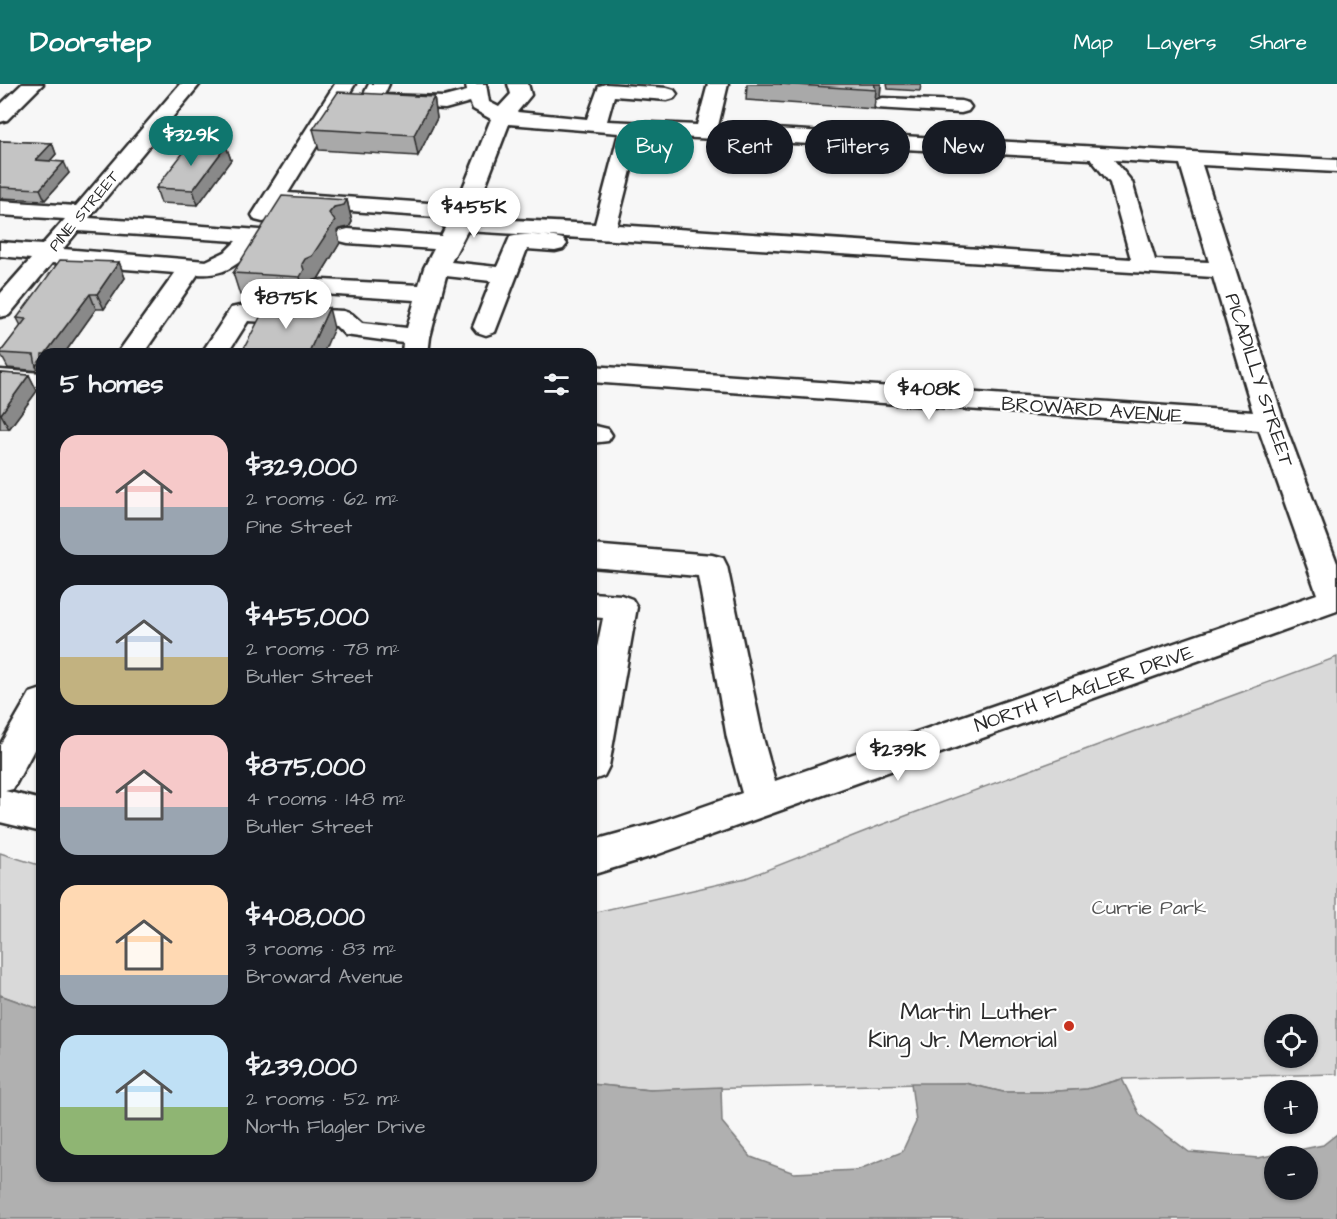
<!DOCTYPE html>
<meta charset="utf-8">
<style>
body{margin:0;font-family:"Architects Daughter",sans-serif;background:#242831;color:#f1f3f6;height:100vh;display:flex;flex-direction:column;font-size:22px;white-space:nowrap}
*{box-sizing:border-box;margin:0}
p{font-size:20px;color:#9ea1a6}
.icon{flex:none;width:33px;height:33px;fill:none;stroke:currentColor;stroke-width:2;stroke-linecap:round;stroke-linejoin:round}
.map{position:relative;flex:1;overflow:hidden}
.panel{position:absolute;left:36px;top:264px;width:561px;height:834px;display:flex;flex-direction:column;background:#171b24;border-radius:18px;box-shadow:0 2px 4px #0004}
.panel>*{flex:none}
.hud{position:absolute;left:615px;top:36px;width:570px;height:54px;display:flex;gap:12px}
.fabs{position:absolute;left:1264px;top:930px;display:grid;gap:12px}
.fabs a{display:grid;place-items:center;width:54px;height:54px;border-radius:50%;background:#171b24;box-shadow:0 2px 4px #0004;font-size:30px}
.price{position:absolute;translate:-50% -51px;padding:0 14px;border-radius:21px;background:#fff;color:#222;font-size:20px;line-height:39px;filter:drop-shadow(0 2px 3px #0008)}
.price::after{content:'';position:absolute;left:50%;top:36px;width:18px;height:14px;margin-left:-9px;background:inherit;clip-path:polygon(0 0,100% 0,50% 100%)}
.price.on{background:#0f766e;color:#fff}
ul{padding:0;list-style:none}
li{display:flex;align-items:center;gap:18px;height:150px;padding:0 24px}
li span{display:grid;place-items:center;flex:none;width:168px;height:120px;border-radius:18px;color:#555}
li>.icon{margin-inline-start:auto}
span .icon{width:72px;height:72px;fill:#fffc;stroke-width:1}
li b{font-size:26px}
h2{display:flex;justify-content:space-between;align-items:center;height:72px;padding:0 24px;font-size:26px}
.pill{padding:0 21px;border-radius:27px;background:#171b24;box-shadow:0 2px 4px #0004;font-size:21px;line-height:54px}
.pill.on{background:#0f766e;color:#fff}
header{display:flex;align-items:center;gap:36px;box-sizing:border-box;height:84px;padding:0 30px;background:#0f766e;color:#fff}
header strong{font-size:28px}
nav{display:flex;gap:33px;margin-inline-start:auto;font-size:21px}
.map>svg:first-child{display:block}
.green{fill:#d9d9d9;stroke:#828282;stroke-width:1.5;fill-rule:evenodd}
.water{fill:#b0b0b0;stroke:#7b7b7b;stroke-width:1.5;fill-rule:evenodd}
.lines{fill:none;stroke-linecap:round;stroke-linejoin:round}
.minor-casing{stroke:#2b2b2b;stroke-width:5}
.minor{fill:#fff;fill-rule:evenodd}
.wall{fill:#a9a9a9;stroke:#2b2b2b;stroke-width:1.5}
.shaded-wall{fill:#898989;stroke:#2b2b2b;stroke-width:1.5}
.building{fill:#c4c4c4;stroke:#2b2b2b;stroke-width:1.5}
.poi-dot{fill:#c8321e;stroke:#fff;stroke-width:2}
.labels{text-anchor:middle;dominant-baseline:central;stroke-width:4.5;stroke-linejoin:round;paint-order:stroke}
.far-street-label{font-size:16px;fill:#2b2b2b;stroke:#fff}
.street-label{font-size:20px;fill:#2b2b2b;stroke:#fff}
.park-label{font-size:20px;fill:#565656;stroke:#fff}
.near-poi-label{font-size:24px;fill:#2b2b2b;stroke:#fff;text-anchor:end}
</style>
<header>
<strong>Doorstep</strong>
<nav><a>Map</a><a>Layers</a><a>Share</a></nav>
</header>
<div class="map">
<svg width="1337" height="1135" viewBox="0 0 1337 1135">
<rect width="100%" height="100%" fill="#f7f7f7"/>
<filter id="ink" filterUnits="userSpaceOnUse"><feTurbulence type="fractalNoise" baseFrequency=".0167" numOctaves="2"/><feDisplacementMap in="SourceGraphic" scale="12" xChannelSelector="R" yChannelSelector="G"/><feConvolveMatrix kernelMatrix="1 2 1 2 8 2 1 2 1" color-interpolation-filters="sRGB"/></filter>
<g filter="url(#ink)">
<g class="green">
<path d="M1337,573v417l-215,5 -35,10 -43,3h-41l-38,-9 -315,7 -59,-6v-171l155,-35 135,-53zM1275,940h33v34h-33z"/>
<path d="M0,769l42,13v144l-42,-15z"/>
</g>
<path class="water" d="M0,911l42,15v166h549v-92l59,6 71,-3 1,35 29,35 43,16 63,-3 45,-18 14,-30 -5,-39h54l38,9h41l43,-3 35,-10 18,36 49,37 69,6 65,-13 14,-11v85h-1337zM1275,1072h33v34h-33z"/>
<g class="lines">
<defs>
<g id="minor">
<path d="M22,0h21l-36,36 -7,2v-17z"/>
<path d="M180,0h20l-111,134 171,12 4,5c-16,23 -36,42 -66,39l-55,80h-26l58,-81 -123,-10 -43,52 -9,2v-23l31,-35 -31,-3v-14l42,3 23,-26 -65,-4v-14l76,5zM78,147l158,10 -11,11 -19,9 -143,-12z"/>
<path d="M335,0h20l-67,109 168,12 35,-86 -18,-10 -3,-7 -25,7 -81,-5 -3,-4 8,-16h20l-5,11 60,2 23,-6 -1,-7h20l3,18 10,5 12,-13 -3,-10h20l3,11 -14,17 70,7 12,-33 7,-2 61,4 7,2 3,4 -3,4 -7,2 -53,-4 -7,25 90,4 11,-41h20l-10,42 619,34v12l-135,-7 82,257 53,141v48l-681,244 -65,20v-34l65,-18 86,-30 -15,-55 -29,-162 -107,-9v-22l121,10 11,3 4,8 36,172 12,43 542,-187 -58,-164 -668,-48v-16l662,46 -40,-135 -746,-46 -16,31 46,5 13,-30c16,-4 37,-2 53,2l4,5 -4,5 -8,2 -28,-2 -32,83 -9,3 -9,-3 -4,-5 18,-46 -45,-5 -16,61 -2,17h-26l1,-11 -58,-8 -9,-9 -88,-5 -21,33h-26l30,-46 9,-2 103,5 9,3 10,9 45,5 8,-28 -93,-6 -9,-2 -3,-5 3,-5 9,-2 97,5 5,-17 10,-19 -86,-6 -8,-2 -4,-5 4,-5 8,-2 93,7 9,-18 -170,-12 -9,14 -8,2 -8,-2 -3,-5zM509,40l110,9 -24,91 -122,-6zM640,51l451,24 19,24 21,76 -514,-34zM1114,76l66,4 29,98 -54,-2 -23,-78z"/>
<path d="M883,14l78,3 7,2 3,4 -3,4 -7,2 -85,-5 -3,-4 3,-4z"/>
<path d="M0,286l42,3v16l-42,-3z"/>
<path d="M591,341l17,4 4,6 -4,6 -17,2z"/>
<path d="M591,509l30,2 11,4 5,8 -28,159 -5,10 -13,5v-104l12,-59 -12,-1z"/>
<path d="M42,605v46l-29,54 -8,2 37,9v32l-42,-10v-77l30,-52z"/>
</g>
</defs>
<use href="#minor" class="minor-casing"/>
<use href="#minor" class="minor"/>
</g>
<g class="wall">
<path d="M747,0h134l-1,13 -5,3 -1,9 -128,-9z"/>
<path d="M887,0h34l-1,7 -32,-2z"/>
<path d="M434,13l3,21 -19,38 -99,-6 -6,-21z"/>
<path d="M0,57l52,2 4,11 -6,7 19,12 -24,27 -45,-2z"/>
<path d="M226,62l5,14 -33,45 -37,-2 -5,-15z"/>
<path d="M347,116l5,22 -3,5 -10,2 -2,2 3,12 -22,36 -7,2 -2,4 1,7 -4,8 -66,-5 -7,-22z"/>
<path d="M119,178l6,16 -21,31h-8l-32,45h-22l-3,17 -31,-3 -8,-15 21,-27 -4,-8z"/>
<path d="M0,289l29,2 8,16 -28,38h-9z"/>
</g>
<g class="shaded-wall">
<path d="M874,0h7l-1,13 -5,3 1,-10z"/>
<path d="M434,13l3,21 -19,38 -4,-21z"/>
<path d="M52,59l4,11 -15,17 -5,-11z"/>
<path d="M226,62l5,14 -33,45 -5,-15z"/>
<path d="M64,78l5,11 -24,27 -5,-11z"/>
<path d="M347,116l5,22 -3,5 -10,2 -2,2 3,12 -22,36 -7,2 -2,4 1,7 -4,8 -6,-23 2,-13 27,-51 5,-6z"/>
<path d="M119,178l6,16 -21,31 -7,-15z"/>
<path d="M90,210l6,15 -32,45h-19z"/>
<path d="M329,224l5,20 -11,26h-15z"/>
<path d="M42,274v19l-6,-11z"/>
<path d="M29,291l8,16 -28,38 -8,-15z"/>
</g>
<g class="building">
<path d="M780,0h94l2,6z"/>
<path d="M338,8l96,5 -20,38 -101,-6z"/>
<path d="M0,57l52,2 -16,17 28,2 -24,27 -40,-2z"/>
<path d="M190,60l36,2 -33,44 -37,-2z"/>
<path d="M282,112l65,4 -3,5 -10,2 -5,6 6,8 -23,35 -7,3 -3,5 2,6 -4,7 -67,-4z"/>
<path d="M60,176l59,2 -22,32h-7l-45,60h-3v4l-6,8 -2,-11 -34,-2 26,-34 -9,-1z"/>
<path d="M267,220l62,4 -21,46h-67z"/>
<path d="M0,289l29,2 -28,39h-1z"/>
</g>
</g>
<circle class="poi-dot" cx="1069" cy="942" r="6"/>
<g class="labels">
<g class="far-street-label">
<text transform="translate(84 127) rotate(-50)">PINE STREET</text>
</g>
<g class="street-label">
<text transform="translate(1259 296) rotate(72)">PICADILLY STREET</text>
<text transform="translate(1092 326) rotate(4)">BROWARD AVENUE</text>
<text transform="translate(1084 605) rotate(-19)">NORTH FLAGLER DRIVE</text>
</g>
<g class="park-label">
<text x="1149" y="824">Currie Park</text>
</g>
<g class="near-poi-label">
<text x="1057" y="928">Martin Luther<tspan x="1057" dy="28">King Jr. Memorial</tspan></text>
</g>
</g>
</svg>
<div class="fabs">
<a><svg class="icon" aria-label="locate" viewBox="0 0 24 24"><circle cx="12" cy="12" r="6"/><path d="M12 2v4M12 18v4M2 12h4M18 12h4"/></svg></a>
<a>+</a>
<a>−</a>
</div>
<b class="price on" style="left:191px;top:83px">$329K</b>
<b class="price" style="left:474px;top:155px">$455K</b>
<b class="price" style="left:286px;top:246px">$875K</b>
<b class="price" style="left:929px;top:337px">$408K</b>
<b class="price" style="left:898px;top:698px">$239K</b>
<div class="hud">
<a class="pill on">Buy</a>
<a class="pill">Rent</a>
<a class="pill">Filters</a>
<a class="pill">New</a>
</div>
<section class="panel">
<h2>5 homes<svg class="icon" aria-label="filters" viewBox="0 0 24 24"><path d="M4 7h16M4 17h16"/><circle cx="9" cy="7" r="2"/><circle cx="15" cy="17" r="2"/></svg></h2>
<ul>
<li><span style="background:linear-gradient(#f6c9c9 60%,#9aa5b1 0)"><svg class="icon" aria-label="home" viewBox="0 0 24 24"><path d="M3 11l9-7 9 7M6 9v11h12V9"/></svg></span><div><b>$329,000</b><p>2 rooms · 62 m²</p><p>Pine Street</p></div></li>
<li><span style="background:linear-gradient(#c9d6e8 60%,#c2b280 0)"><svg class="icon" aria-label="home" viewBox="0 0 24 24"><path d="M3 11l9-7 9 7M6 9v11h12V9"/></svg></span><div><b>$455,000</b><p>2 rooms · 78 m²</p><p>Butler Street</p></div></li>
<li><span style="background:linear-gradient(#f6c9c9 60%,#9aa5b1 0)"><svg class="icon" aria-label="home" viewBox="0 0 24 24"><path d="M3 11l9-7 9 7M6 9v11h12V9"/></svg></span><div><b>$875,000</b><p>4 rooms · 148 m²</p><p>Butler Street</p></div></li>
<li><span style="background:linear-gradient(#ffd9b3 75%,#9aa5b1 0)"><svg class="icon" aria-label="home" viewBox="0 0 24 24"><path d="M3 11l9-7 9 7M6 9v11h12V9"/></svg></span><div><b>$408,000</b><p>3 rooms · 83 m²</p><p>Broward Avenue</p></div></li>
<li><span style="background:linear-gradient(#bfe0f5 60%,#8fb573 0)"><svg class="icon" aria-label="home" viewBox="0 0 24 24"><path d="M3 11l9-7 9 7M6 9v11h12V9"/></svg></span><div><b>$239,000</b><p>2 rooms · 52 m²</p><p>North Flagler Drive</p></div></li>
</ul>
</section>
</div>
